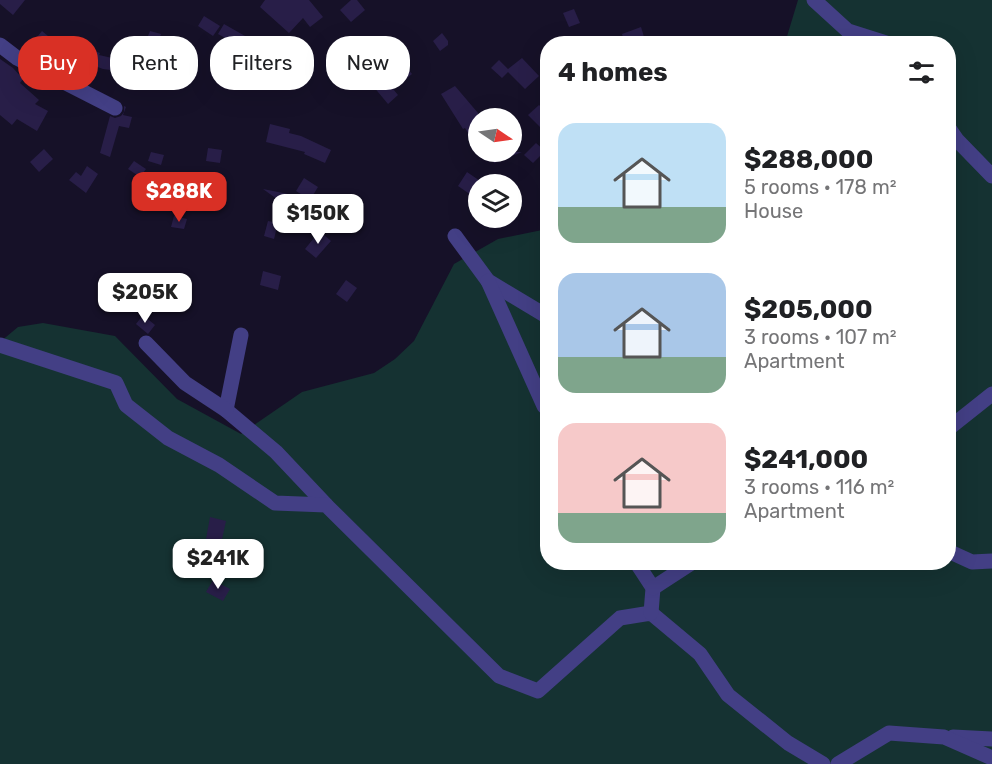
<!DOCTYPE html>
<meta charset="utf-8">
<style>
body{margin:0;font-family:Rubik,sans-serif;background:#f2f2f2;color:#202124;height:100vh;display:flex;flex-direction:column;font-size:22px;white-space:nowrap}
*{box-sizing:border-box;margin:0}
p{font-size:20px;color:#757577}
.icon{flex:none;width:33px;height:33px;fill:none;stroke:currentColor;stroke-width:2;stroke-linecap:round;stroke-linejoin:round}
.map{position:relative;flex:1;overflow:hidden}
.sheet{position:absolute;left:540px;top:36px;width:416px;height:534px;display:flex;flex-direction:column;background:#fff;border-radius:24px;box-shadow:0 6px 24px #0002}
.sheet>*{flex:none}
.hud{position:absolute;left:18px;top:36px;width:432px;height:54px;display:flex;gap:12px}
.needle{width:39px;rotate:103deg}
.fabs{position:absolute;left:468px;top:108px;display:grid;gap:12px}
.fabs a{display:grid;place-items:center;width:54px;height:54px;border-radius:50%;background:#fff;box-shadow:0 6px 24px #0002;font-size:30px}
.price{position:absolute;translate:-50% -51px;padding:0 14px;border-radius:12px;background:#fff;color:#222;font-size:20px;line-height:39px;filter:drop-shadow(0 2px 3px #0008)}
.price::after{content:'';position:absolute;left:50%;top:36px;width:18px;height:14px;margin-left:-9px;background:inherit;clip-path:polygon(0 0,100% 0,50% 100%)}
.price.selected{background:#d93025;color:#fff}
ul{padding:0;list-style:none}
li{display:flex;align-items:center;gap:18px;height:150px;padding:0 18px}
li span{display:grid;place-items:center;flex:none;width:168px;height:120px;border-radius:18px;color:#555}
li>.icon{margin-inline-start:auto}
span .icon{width:72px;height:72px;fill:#fffc;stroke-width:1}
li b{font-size:26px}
h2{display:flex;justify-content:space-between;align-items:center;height:72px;padding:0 18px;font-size:26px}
.pill{padding:0 21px;border-radius:24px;background:#fff;box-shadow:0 6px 24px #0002;font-size:21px;line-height:54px}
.pill.selected{background:#d93025;color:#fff}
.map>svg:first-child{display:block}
.green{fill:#153232}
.building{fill:#281e48}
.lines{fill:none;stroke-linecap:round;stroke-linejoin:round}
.street{stroke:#433f85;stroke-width:15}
</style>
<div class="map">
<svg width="992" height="764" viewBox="0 0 992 764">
<rect width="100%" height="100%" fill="#161128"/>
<path class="green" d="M798,0h194v764h-992v-422l18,-15 25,-4 72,13 62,63 64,35 61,-42 72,-19 21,-14 19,-18 40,-77 44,-25 49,-10 1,333h400v-518l-163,-1z"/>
<g class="building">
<path d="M0,0h25l-12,15 -13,-11z"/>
<path d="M265,0h44l14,17 -13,10 -7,-9 -14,15 -29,-26z"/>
<path d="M351,0h6l8,10 -14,12 -11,-12z"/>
<path d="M574,9l6,14 -11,4 -6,-14z"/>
<path d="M204,16l16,10 -7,10 -15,-10z"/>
<path d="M224,24l35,20 -9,16 -14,-9 2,-6 -20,-11z"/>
<path d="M641,27l4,13 -11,4h-9l-3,-10z"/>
<path d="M42,31l13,11 -9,11 -13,-11z"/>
<path d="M150,31l11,3 -6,16 -11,-4z"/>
<path d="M442,33l6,8v4l-8,6 -7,-10z"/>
<path d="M86,48l14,5 -1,2 22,5 -3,11 -15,-2 -22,-8z"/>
<path d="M153,53l34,8 -2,10 -35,-8z"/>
<path d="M234,58l53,12 -5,19 -53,-17z"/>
<path d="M522,58l17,18 -14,13 -17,-17 -6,6 -11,-10 8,-8 9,9z"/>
<path d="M0,59l13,9 10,11 -3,4 19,17 -4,4 13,7 -11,20 -20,-12 -5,6 -12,-10z"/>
<path d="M402,62l10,12 -19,15 5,6 -10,9 -15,-18z"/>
<path d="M455,86l23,27v35l-13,-20 -2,1 -22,-35z"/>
<path d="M539,105l9,9v6l-8,7 -12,-12z"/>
<path d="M124,106l2,1 -3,8 9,2 -3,11 -10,-2 -9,31 -10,-4 10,-37 5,2 6,-2 3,-4z"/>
<path d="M270,124l20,5 -1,4 12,3 30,14 -6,13 -21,-9 1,-2 -39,-10z"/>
<path d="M536,143l9,8 -12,12 -9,-8z"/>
<path d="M208,148l14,2 -2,13 -14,-2z"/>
<path d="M44,149l9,10 -14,13 -9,-10z"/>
<path d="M151,152l13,3 -3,10 -13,-4z"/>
<path d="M490,152h32l-28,11z"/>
<path d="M134,161l12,8 -6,8 -12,-8z"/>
<path d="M87,166l11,8 -12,19 -17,-13 7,-8 5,4z"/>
<path d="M467,172l16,11 -5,1v6l-4,7 -16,-11z"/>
<path d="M304,178l14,9 -8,13 -14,-9z"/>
<path d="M181,179l14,3 -3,14 -14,-3z"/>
<path d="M263,189l25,5 8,2 -8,11z"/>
<path d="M211,191l11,2 -3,13 -11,-3z"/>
<path d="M174,216l13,3 -3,10 -13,-2z"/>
<path d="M268,221l10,2 -4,16 -10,-3z"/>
<path d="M318,233l5,1 8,7 -15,17 -11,-9z"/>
<path d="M263,271l18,5 -3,14 -18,-5z"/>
<path d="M346,280l11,8 -10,14 -11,-8z"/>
<path d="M143,315l12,10 -7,9 -12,-10z"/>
<path d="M210,517l16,4 -7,32 -15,-3z"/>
<path d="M213,580l17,9 -7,12 -17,-9z"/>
</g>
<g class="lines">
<g class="street">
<path d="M814,0l34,31 41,13"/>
<path d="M0,45l17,13 98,50"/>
<path d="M948,127l9,13 35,36"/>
<path d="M455,236l33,45 60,36"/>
<path d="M488,281l56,125 4,4"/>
<path d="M241,335l-15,75 50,42 50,53"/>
<path d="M146,343l39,40 41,27"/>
<path d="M0,345l116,38 10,22 42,33 51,27 56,38 51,2 173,171 39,15 82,-73 31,-5 49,41 28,41 60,48 35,21"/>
<path d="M948,429l44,-35"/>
<path d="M948,551l24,11 20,-1"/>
<path d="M636,562l17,26 -2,25"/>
<path d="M653,588l40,-26"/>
<path d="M953,737l39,2"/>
<path d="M838,764l51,-31 55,4 48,21"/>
</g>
</g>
</svg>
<div class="fabs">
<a><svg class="needle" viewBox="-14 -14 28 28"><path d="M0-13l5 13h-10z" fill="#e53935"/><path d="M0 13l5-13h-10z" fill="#757577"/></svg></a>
<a><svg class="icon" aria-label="layers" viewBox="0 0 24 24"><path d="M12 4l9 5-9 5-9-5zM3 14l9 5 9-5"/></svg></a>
</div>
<b class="price selected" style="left:179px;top:223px">$288K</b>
<b class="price" style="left:318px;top:245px">$150K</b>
<b class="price" style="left:145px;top:324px">$205K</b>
<b class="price" style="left:218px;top:590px">$241K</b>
<div class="hud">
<a class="pill selected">Buy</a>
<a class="pill">Rent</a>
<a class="pill">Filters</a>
<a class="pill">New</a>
</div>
<section class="sheet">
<h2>4 homes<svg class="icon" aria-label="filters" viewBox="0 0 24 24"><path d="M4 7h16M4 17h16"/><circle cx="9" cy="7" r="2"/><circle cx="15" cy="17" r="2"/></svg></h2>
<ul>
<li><span style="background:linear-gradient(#bfe0f5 70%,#7fa58c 0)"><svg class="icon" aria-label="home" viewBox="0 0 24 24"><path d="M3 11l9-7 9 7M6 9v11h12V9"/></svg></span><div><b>$288,000</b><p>5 rooms · 178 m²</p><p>House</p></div></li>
<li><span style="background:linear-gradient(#a9c7e8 70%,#7fa58c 0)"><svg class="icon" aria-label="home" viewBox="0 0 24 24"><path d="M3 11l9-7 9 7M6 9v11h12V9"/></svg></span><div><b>$205,000</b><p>3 rooms · 107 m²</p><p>Apartment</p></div></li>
<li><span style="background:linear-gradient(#f6c9c9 75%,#7fa58c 0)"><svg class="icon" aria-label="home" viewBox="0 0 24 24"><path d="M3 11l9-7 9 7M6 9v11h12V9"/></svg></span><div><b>$241,000</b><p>3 rooms · 116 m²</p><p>Apartment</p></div></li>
</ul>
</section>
</div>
